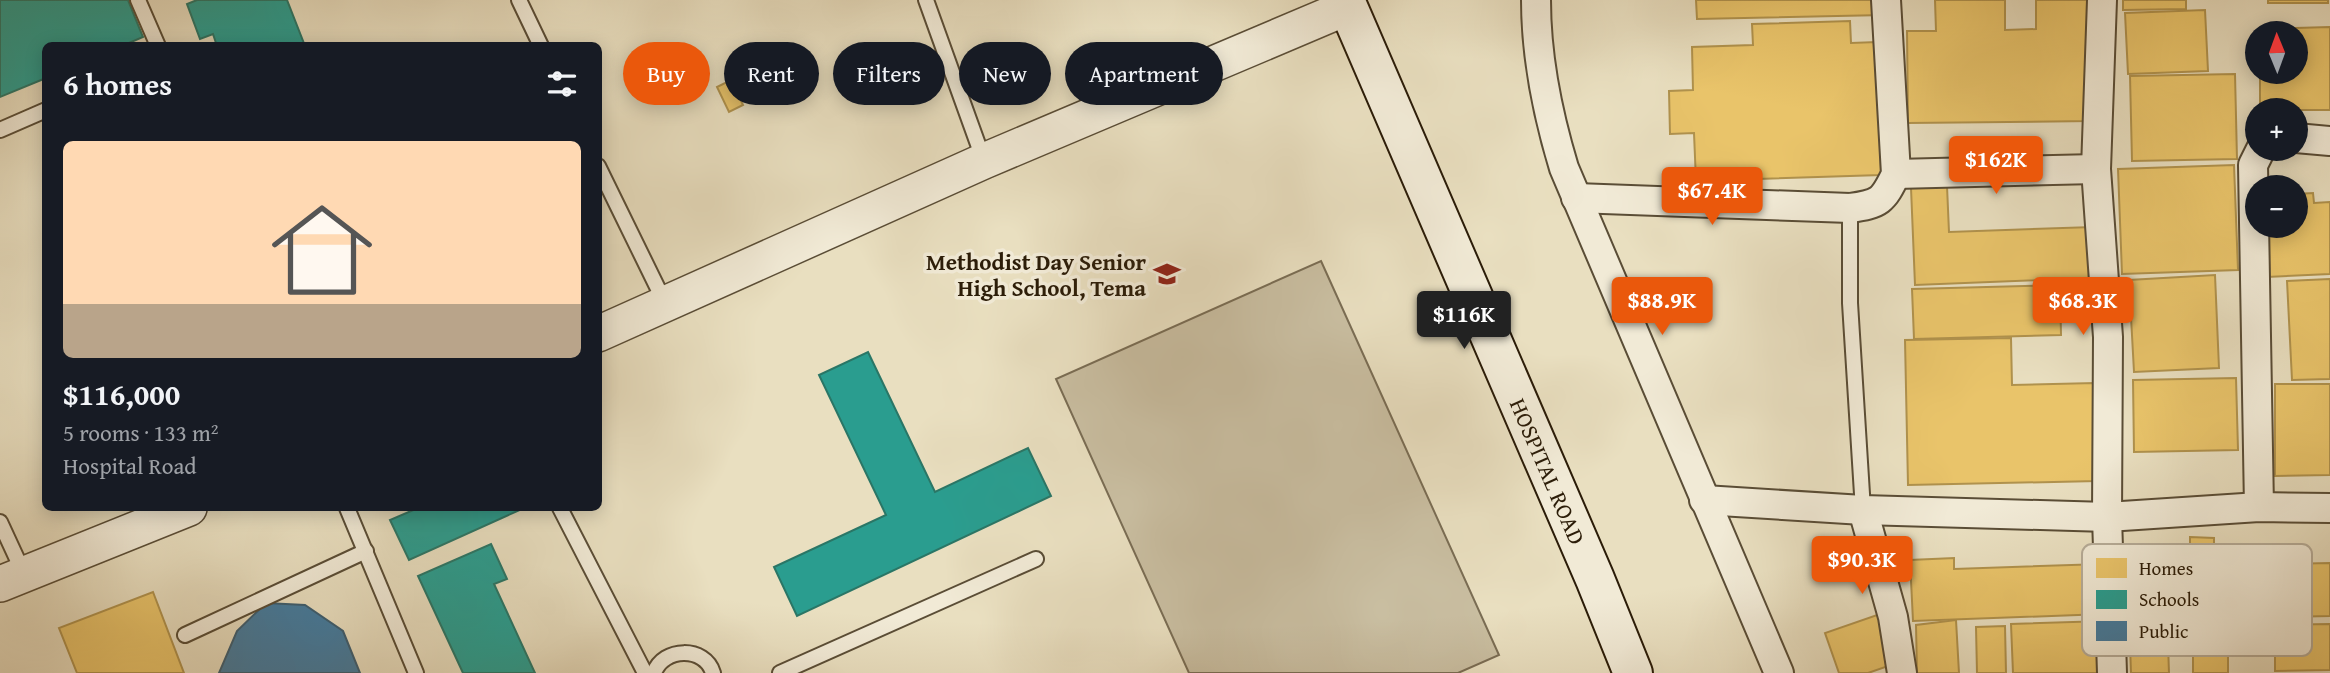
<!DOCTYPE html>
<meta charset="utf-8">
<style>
body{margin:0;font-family:"Gentium Book Plus",serif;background:#242831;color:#f1f3f6;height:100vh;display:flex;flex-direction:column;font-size:26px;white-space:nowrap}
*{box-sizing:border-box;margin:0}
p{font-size:23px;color:#9ea1a6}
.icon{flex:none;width:38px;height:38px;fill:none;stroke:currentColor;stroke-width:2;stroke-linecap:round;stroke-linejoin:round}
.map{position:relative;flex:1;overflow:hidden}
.panel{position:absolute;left:42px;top:42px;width:560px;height:469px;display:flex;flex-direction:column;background:#171b24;border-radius:10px;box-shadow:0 4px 18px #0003}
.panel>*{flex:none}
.banner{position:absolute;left:623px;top:42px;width:665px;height:63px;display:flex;gap:14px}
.needle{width:46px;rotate:359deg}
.fabs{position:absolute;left:2245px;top:21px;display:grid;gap:14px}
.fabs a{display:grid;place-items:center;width:63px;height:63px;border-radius:50%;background:#171b24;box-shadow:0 4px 18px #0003;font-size:35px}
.price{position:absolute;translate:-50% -60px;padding:0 16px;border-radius:7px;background:#ea580c;color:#fff;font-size:23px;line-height:46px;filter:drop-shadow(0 2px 4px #0008)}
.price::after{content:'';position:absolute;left:50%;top:42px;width:21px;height:16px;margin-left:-10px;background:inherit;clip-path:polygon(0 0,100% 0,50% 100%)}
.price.current{background:#222;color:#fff}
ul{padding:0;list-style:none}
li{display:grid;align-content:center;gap:14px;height:371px;padding:0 21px}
li span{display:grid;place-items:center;height:217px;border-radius:10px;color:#555}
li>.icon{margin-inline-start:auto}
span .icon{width:126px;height:126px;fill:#fffc;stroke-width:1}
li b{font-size:30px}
h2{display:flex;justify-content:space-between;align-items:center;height:84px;padding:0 21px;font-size:30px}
.pill{padding:0 24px;border-radius:32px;background:#171b24;box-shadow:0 4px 18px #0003;font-size:24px;line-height:63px}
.pill.current{background:#ea580c;color:#fff}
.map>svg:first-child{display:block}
.green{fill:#c9bea1;stroke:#7a6d54;stroke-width:2}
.homes{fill:#e9c46a;stroke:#b0924d;stroke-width:2}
.schools{fill:#2a9d8f;stroke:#2a7666;stroke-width:2}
.public{fill:#457b9d;stroke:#3d5e70;stroke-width:2}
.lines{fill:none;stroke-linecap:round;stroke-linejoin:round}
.service-casing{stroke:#5a4d36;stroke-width:18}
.minor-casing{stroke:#5a4d36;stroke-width:32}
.tertiary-casing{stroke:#5a4d36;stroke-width:38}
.secondary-casing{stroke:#2b1c08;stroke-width:42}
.service{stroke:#f1ead6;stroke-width:14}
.minor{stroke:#f1ead6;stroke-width:28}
.tertiary{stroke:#f1ead6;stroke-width:35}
.secondary{stroke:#f1ead6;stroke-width:38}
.labels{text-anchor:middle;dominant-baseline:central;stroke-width:7;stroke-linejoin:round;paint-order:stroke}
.poi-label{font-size:23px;font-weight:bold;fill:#2b1c08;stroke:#f1ead6;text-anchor:end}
.street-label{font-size:23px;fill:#2b1c08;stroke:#f1ead6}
.key{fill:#f1ead6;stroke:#b6ac98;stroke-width:2}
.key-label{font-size:19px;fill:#2b1c08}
</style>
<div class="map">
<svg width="2330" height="673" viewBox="0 0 2330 673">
<rect width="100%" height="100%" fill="#e9dfc0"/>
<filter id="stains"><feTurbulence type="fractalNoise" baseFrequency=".00286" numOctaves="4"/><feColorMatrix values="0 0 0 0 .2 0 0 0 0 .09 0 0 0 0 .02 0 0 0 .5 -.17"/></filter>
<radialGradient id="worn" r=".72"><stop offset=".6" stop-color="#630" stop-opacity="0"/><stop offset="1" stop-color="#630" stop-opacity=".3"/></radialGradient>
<path class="green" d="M1321,261l178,394 -41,18h-269l-133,-294z"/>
<g class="homes">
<path d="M1696,0h187l1,15 -187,4z"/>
<path d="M1935,0h70v30l31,-1v-29h55l1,121 -184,2 -1,-92h29z"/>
<path d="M2123,0h63v9l-63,1z"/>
<rect x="2268" y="0" width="60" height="3"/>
<path d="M2205,10l3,61 -80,3 -3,-61z"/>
<path d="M1850,21l1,22 26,-1 4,133 -185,6 -2,-48 -24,1 -1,-43 24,-1 -1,-43 61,-2 -1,-21z"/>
<path d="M2330,27v83h-70v-38h36v-39h-37v-4z"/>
<path d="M764,71l7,13 -28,14 -6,-14z"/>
<path d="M2235,74l2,85 -105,2 -2,-85z"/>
<path d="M731,80l12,25 -14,7 -12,-25z"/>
<path d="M2234,165l4,105 -116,4 -4,-105z"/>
<path d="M1947,186l2,46 144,-5 1,51 -179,7 -4,-97z"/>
<path d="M2313,193l1,10 16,-1v72l-63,3 -2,-51h31v-32z"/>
<path d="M2215,275l4,93 -85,4 -5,-92z"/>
<path d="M2330,279v100l-38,1 -5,-99z"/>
<path d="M2060,285l1,50 -147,4 -2,-50z"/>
<path d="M2011,338l1,47 83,-2 2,98 -189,4 -3,-145z"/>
<path d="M2236,378l2,72 -104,2 -1,-72z"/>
<path d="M2275,384h55v91l-55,1z"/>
<path d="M2190,537l24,1v43h35v57h-116v-58l57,1z"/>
<path d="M1954,558v11l148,-5 2,50 -191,7 -3,-61z"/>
<path d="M2330,563v53l-49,1 -1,-53z"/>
<path d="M153,592l31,81h-107l-18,-45z"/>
<path d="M1880,614l17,49 -29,10h-29l-14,-40z"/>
<path d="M1956,620l3,53h-42l-1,-48z"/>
<path d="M2105,621l2,52h-94l-2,-49z"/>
<path d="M2330,624v46l-55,1v-46z"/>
<path d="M2005,626l1,47h-29l-1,-46z"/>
<rect x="2193" y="642" width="35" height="31"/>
<path d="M2168,643l1,30h-38l-1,-28z"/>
</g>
<g class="schools">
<path d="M0,0h128l15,37 -21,9h-76v32l-46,19z"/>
<path d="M197,0h90l18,46h-88l-4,-12 -13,5 -13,-35z"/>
<path d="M868,352l67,140 93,-44 23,48 -254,120 -23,-49 112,-52 -67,-140z"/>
<path d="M418,508h106l-115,52 -19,-40z"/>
<path d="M491,544l16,35 -13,5 41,89h-72l-45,-97z"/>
</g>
<path class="public" d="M266,603l39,2 38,26 17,42h-141l18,-42z"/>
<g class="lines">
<defs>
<g id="service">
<path d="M138,0l20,46"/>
<path d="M519,0l22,46"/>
<path d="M926,0l58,161"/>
<path d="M0,130l46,-20"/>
<path d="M598,166l67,137"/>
<path d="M1850,208v95l13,207"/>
<path d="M347,508l69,165"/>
<path d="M560,508l85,165"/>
<path d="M0,522l24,52"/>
<path d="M185,635l181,-84"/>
<path d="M654,673c9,-26 51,-27 59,0"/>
<path d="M780,673l256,-114"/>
</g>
<g id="minor">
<path d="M1536,0c0,58 11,112 28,168l215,505"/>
<path d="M2102,0l-6,169 12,168 -1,180 5,156"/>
<path d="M2296,138l34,3"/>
<path d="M1896,174l200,-5"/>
<path d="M1576,198l274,10c30,-4 33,-7 46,-34l-10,-174"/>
<path d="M1704,500l159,10 244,7 152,-10 71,1"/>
<path d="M2259,507l-6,-342 8,-16"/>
<path d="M1863,510l30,107 9,56"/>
</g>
<g id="tertiary">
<path d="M598,334l386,-173 364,-154"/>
<path d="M0,584l189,-76"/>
</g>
<g id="secondary">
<path id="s1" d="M1345,0l250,579 38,94"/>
</g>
</defs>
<use href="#service" class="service-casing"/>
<use href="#minor" class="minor-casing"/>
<use href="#tertiary" class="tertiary-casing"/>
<use href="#secondary" class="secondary-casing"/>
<use href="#service" class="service"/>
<use href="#minor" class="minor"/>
<use href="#tertiary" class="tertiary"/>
<use href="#secondary" class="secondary"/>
</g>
<defs>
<symbol id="school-bare" viewBox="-9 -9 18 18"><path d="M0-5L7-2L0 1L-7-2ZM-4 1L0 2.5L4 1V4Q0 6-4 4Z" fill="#8f2418" stroke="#f1ead6" stroke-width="2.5" paint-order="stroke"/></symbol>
</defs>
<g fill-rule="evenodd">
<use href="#school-bare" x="1148" y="255" width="38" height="38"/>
</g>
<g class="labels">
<g class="poi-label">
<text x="1146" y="261">Methodist Day Senior<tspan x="1146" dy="26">High School, Tema</tspan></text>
</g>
<g class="street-label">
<text stroke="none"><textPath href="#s1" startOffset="513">HOSPITAL ROAD</textPath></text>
</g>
</g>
<rect x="2082" y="544" width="230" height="112" rx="10" class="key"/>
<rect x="2096" y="558" width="31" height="20" fill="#e9c46a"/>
<rect x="2096" y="590" width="31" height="19" fill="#2a9d8f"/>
<rect x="2096" y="621" width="31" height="20" fill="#457b9d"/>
<g class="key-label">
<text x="2139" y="575">Homes</text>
<text x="2139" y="606">Schools</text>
<text x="2139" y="638">Public</text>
</g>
<rect width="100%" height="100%" filter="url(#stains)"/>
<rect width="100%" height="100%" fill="url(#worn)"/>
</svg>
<div class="fabs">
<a><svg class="needle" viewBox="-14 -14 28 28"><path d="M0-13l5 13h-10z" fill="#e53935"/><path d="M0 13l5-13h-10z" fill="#9ea1a6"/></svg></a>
<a>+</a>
<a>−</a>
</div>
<b class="price" style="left:1996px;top:196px">$162K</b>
<b class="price" style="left:1712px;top:227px">$67.4K</b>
<b class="price" style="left:1662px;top:337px">$88.9K</b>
<b class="price" style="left:2083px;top:337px">$68.3K</b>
<b class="price current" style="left:1464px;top:351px">$116K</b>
<b class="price" style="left:1862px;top:596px">$90.3K</b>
<div class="banner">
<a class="pill current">Buy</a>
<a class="pill">Rent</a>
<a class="pill">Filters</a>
<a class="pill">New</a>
<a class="pill">Apartment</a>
</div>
<section class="panel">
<h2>6 homes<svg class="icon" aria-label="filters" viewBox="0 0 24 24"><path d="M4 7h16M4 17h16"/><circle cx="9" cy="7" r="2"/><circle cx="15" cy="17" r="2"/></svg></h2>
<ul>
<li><span style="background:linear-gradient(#ffd9b3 75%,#b9a48a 0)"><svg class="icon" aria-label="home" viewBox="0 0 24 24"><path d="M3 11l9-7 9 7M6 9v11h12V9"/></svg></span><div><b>$116,000</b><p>5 rooms · 133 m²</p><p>Hospital Road</p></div></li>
</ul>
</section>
</div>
